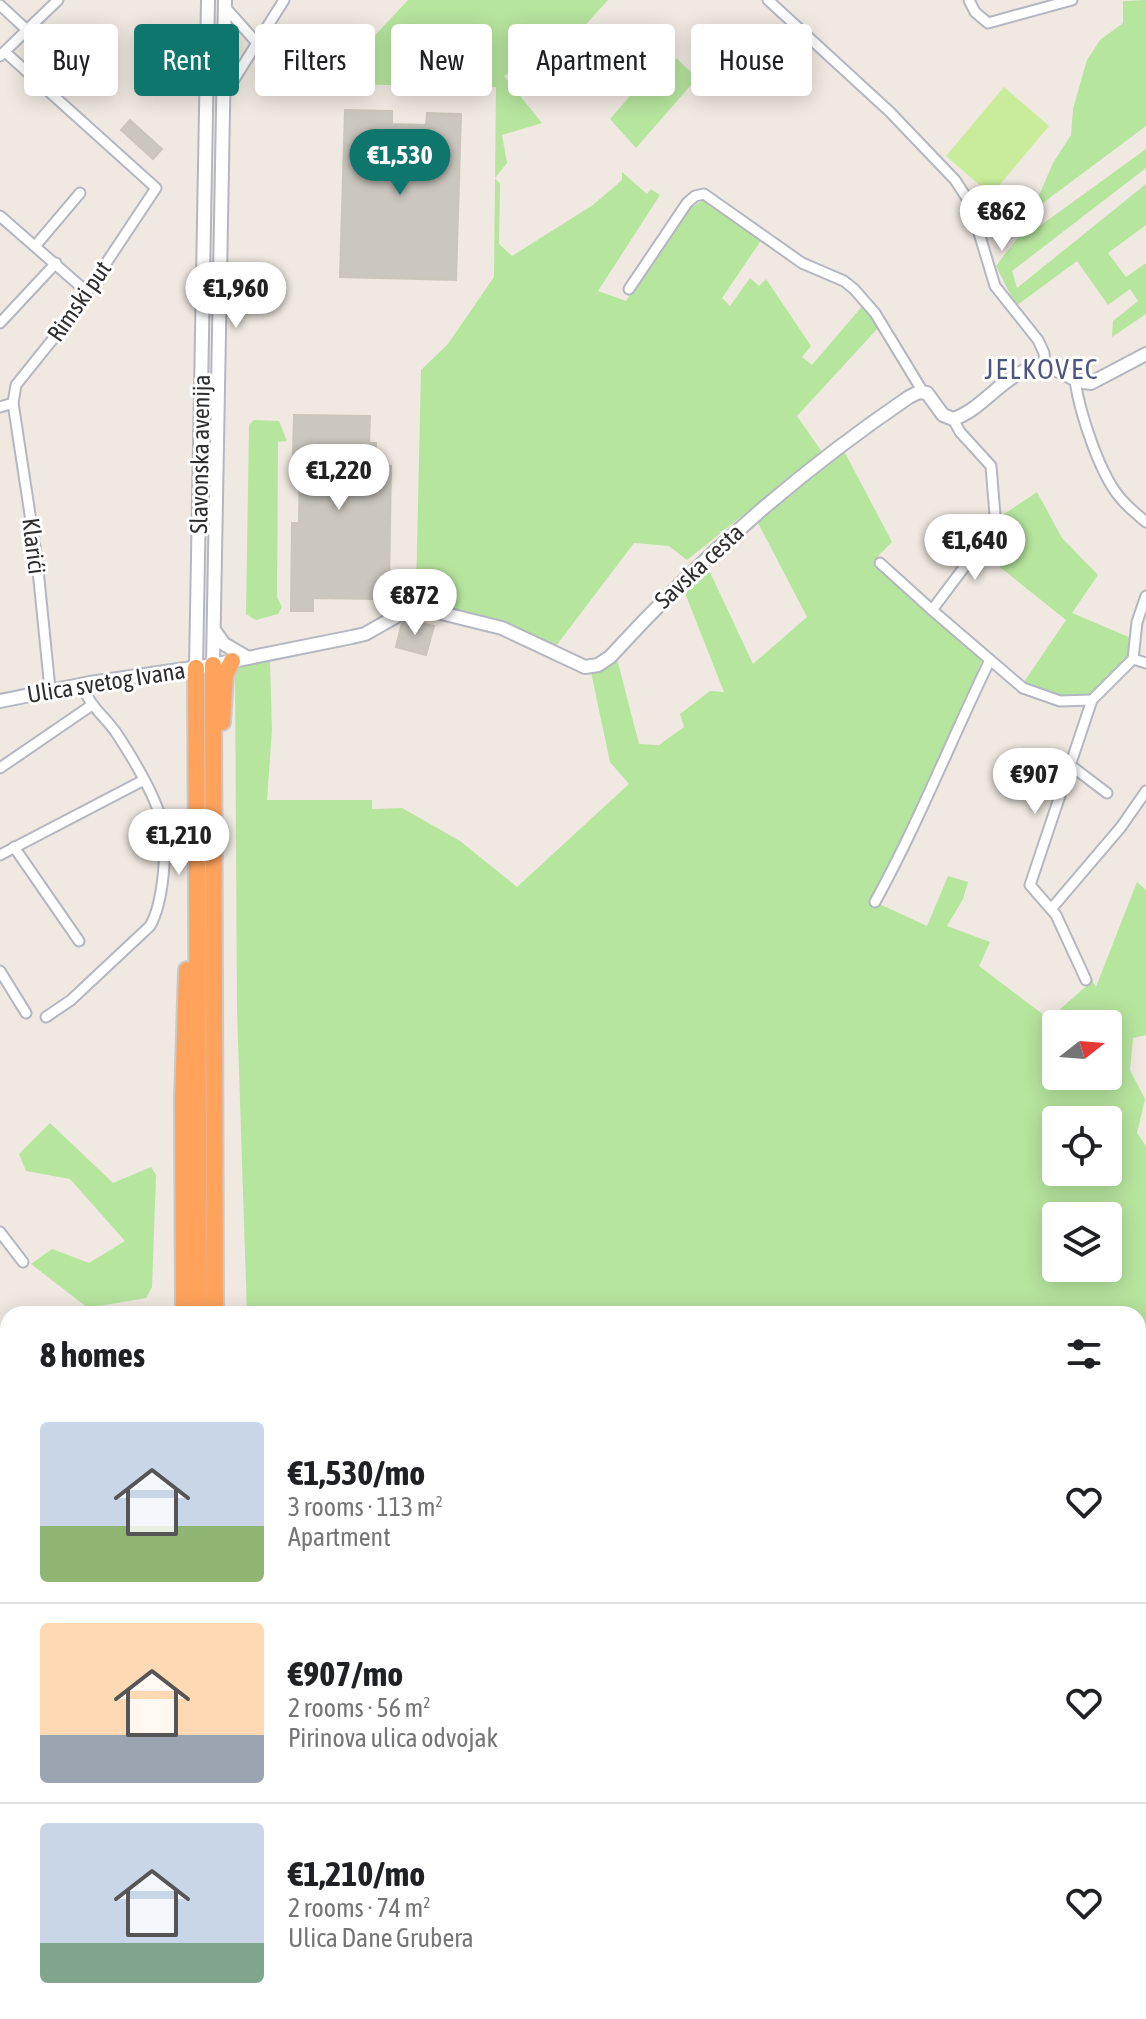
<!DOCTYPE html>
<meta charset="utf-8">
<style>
body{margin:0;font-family:"Asap Condensed",sans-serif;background:#f6f6f6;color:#202124;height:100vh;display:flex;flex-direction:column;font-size:30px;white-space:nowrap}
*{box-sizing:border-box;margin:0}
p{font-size:26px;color:#757577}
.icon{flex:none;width:44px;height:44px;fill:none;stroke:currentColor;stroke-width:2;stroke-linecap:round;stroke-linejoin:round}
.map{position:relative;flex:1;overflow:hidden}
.sheet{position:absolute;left:0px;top:1306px;width:1146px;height:714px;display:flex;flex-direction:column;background:#fff;border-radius:24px 24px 0 0;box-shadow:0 4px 20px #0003}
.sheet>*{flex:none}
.hud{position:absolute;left:24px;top:24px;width:1098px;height:72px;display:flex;gap:16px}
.needle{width:52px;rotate:73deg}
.tools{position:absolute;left:1042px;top:1010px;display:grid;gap:16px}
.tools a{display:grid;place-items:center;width:80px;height:80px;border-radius:8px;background:#fff;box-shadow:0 4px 20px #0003;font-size:40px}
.price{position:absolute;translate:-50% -68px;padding:0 18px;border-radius:28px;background:#fff;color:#222;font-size:26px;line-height:52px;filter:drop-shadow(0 2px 4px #0008)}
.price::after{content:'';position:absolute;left:50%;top:48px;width:24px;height:18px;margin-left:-12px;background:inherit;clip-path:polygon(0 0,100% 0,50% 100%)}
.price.selected{background:#0f766e;color:#fff}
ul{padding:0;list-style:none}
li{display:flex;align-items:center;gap:24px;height:200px;padding:0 40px}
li+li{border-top:2px solid #e0e0e0}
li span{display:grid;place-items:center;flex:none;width:224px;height:160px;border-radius:8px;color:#555}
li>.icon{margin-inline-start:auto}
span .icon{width:96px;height:96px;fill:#fffc;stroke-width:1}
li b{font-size:34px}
h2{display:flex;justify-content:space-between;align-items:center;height:96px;padding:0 40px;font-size:34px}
.chip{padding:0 28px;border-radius:8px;background:#fff;box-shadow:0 4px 20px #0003;font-size:28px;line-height:72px}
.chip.selected{background:#0f766e;color:#fff}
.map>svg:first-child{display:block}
.green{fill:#b6e59e;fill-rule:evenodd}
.pitch{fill:#c9ec9a}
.building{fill:#cbc7bf;stroke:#cbc5ba;stroke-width:2}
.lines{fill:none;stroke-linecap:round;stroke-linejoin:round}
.street-casing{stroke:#b4b7c1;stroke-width:13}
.secondary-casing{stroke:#b4b7c1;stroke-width:16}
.highway-casing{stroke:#c9c9c9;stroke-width:20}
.street{stroke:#fff;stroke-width:9}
.secondary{stroke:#fff;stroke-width:12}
.highway{stroke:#ffa35c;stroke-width:16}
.labels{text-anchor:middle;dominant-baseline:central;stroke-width:6;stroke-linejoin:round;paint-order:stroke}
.street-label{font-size:24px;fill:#2e2e2e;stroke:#fff}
.quarter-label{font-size:28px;letter-spacing:2px;fill:#4d5680;stroke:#fff}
</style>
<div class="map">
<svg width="1146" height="2019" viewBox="0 0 1146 2019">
<rect width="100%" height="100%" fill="#efe9e1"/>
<g class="green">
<path d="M408,0h200l-48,53 -8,-11 -48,34 38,47 -40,12 5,28 -12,15 5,6 -1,60 13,12 81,-51 29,-25v-8l25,22 4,-5 9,6 -62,96 28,10 61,-91 18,-11 57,40 -40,59 8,8 20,-28 9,8 7,-7 45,67 -9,11 10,8 52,-61 15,23 -82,89 25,36 -135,108 -18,-14 -35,-3 -78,103 -52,-25 -79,-18 -9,-10 5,-223 27,-26 46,-67 2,-190 -157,-3 27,-39z"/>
<path d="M1146,0v126l-114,85 5,17 109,-79v19l-134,103 5,17 129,-104v41l-38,28 18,24 20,-14v51l-34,23 1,-16 25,-20 -8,-12 -22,16 -31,-44 -61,45 -20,-40 29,-38 28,-65 18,-28 2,-26 14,-49 13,-20 23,-17v-22z"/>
<path d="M669,51l-4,7 6,6 5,-6 21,20 -61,70 -26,-29z"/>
<path d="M254,420l25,1 8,20 -9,1 -1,155 5,10 -4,7 -22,6 -10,-6 3,-189z"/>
<path d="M843,449l49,93 -14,14v7l105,94 -19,51 -91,193 54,25 21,-50 20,6 -5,17 -16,27 43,16 -11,24 70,53 43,-38 4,6 41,-105 9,8v145l-13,3 -3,32 15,29 -8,34 9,13v612l-8,1v-445h-891l-10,-304 -2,-342 35,-8 2,70 -5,70h105v9l30,-1 58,33 57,46 112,-103 -19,-22 -19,-90 26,-13 22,85 20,1 25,-18 -4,-13 30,-23 14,1 -41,-104 24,-22 46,98 54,-47 -50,-96zM1056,1024h52v52h-52zM1056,1120h52v52h-52zM1056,1216h52v52h-52z"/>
<path d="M1037,492l25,46 36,37 -26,38 59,25 -2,20 -38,38c-27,2 -44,1 -67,-14l42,-62 -85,-68 17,-34z"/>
<path d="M50,1123l63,60 38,-16 5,8 -4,112 -6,11 -58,10 -57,-44 21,-15 37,14 36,-22 -55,-62 -44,-8 -7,-17z"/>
<path d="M8,1575v96l-8,8v-72z"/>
<path d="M8,1965v47h170l-1,7h-177v-38z"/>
<path d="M235,2012h178l-2,7h-173z"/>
<path d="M504,2012h193l-1,7h-201z"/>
</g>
<path class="pitch" d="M1004,87l45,39 -58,69 -45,-39z"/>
<g class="building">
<path d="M345,110l47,1v13l34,1 1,-12 34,1 -5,166 -116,-3z"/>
<path d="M130,120l32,29 -9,10 -32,-29z"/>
<path d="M294,415l76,1 -1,27h7l-1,22 16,1 -2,118h-9v7h-7v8l-60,-1v13h-22l1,-88h7l1,-66h-7z"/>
<path d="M408,620l26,6 -8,29 -30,-8 6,-24z"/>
</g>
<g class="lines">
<defs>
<g id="street">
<path d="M768,0l122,112 65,68 15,23 25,83 43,54 6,13 1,14"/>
<path d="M969,0l6,12 13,11 84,-23"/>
<path d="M0,5l27,25"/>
<path d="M225,7l32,36"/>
<path d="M0,56l58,-56"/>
<path d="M225,94l59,-94"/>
<path d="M0,216l87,76"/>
<path d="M36,245l44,-52"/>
<path d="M629,289l58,-86 8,-7 9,-2 98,69 42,18 10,8 21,24 48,79"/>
<path d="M0,323l56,-60"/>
<path d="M1075,381c5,32 25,96 48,120 7,8 15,14 23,21"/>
<path d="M13,403l24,157 13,129"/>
<path d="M0,407l13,-4 3,-18 53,-66 87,-131 -151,-136"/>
<path d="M953,419l7,13 31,34 4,49 -18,35 -45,60 91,78 37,13 32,-1"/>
<path d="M880,563l52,47"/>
<path d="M1133,659l13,4"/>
<path d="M1070,765l37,28"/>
<path d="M0,768l92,-63"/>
<path d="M14,847l65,94"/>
<path d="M0,855l142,-74"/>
<path d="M875,902c43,-78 76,-162 115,-242"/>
<path d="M1052,908l69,-81 25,-36"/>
<path d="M0,971l26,42"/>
<path d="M1086,980l-30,-65 -26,-30 62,-185 41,-41 4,-37 9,-26"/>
<path d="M46,1017l25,-17 79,-74c13,-22 18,-78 12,-103 -6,-26 -30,-66 -45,-89 -11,-17 -30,-29 -34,-50"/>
<path d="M0,1232l23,30"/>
</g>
<g id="secondary">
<path d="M214,630l10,14 24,14"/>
<path d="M213,665l12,-665"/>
<path d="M196,668l12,-668"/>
<path d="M0,701l90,-18 123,-18 139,-28 13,-3 44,-25 28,3 65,16 83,39 13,-2 12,-8c91,-100 187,-184 299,-260l10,-5 8,1 16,22 10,4c33,-10 54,-53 92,-52 17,1 28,16 46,16l55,-29"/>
</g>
<g id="highway">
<path d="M213,665l2,649"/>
<path d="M196,668l3,646"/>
<path d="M222,722l3,-47 7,-14"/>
<path d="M184,1314l-1,-214 4,-130"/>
<path d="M0,1701l8,-7"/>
<path d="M0,1731l8,-11"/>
<path d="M1138,1789l8,-1"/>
<path d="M1138,1815l8,-1"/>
<path d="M0,1825l8,12"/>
<path d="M0,1890l8,-1"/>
<path d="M0,1910l8,-1"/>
<path d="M0,1922l8,-1"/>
<path d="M0,1968l8,-13"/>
<path d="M218,2012v7"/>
<path d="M230,2012l3,7"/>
<path d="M182,2019l1,-7"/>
<path d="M201,2019v-7"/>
<path d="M417,2019l1,-7"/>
<path d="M459,2019l8,-7"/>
</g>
</defs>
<use href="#street" class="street-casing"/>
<use href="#secondary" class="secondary-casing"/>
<use href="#highway" class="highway-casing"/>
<use href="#street" class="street"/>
<use href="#secondary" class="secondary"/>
<use href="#highway" class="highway"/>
</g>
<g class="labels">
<g class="street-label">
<text transform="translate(79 301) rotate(-55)">Rimski put</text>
<text transform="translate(200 454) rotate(-89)">Slavonska avenija</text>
<text transform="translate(34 546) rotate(83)">Klarići</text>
<text transform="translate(699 566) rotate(-43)">Savska cesta</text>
<text transform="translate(106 682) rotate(-9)">Ulica svetog Ivana</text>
</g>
<g class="quarter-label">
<text x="1042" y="369">JELKOVEC</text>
</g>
</g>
</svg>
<div class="tools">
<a><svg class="needle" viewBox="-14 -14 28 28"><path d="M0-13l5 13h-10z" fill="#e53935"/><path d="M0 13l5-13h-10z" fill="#757577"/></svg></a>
<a><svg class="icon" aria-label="locate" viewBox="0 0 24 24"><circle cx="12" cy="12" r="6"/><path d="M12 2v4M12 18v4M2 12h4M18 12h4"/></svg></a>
<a><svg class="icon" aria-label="layers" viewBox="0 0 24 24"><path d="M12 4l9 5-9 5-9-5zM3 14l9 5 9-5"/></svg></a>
</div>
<b class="price selected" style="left:400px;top:197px">€1,530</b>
<b class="price" style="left:1002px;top:253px">€862</b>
<b class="price" style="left:236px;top:330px">€1,960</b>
<b class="price" style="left:339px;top:512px">€1,220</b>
<b class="price" style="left:975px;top:582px">€1,640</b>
<b class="price" style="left:415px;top:637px">€872</b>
<b class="price" style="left:1035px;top:816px">€907</b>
<b class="price" style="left:179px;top:877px">€1,210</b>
<div class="hud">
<a class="chip">Buy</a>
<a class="chip selected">Rent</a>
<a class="chip">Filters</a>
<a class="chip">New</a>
<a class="chip">Apartment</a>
<a class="chip">House</a>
</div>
<section class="sheet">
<h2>8 homes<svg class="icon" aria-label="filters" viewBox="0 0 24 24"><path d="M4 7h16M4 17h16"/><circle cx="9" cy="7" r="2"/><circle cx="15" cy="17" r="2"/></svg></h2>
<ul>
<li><span style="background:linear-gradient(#c9d6e8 65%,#8fb573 0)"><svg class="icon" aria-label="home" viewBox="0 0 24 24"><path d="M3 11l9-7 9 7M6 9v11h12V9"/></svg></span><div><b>€1,530/mo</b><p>3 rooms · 113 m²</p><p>Apartment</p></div><svg class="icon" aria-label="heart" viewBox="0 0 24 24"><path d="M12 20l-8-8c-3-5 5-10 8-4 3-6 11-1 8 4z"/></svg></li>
<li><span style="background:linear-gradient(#ffd9b3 70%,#9aa5b1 0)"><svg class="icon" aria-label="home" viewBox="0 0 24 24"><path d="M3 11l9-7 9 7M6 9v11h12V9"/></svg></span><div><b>€907/mo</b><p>2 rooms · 56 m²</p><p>Pirinova ulica odvojak</p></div><svg class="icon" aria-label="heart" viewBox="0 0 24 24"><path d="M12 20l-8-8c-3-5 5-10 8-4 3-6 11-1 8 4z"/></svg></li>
<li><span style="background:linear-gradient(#c9d6e8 75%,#7fa58c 0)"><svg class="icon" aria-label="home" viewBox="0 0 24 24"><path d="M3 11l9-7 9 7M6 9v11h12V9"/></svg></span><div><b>€1,210/mo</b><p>2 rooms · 74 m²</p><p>Ulica Dane Grubera</p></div><svg class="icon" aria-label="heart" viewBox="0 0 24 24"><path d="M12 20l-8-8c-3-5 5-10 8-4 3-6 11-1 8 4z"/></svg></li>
</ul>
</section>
</div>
